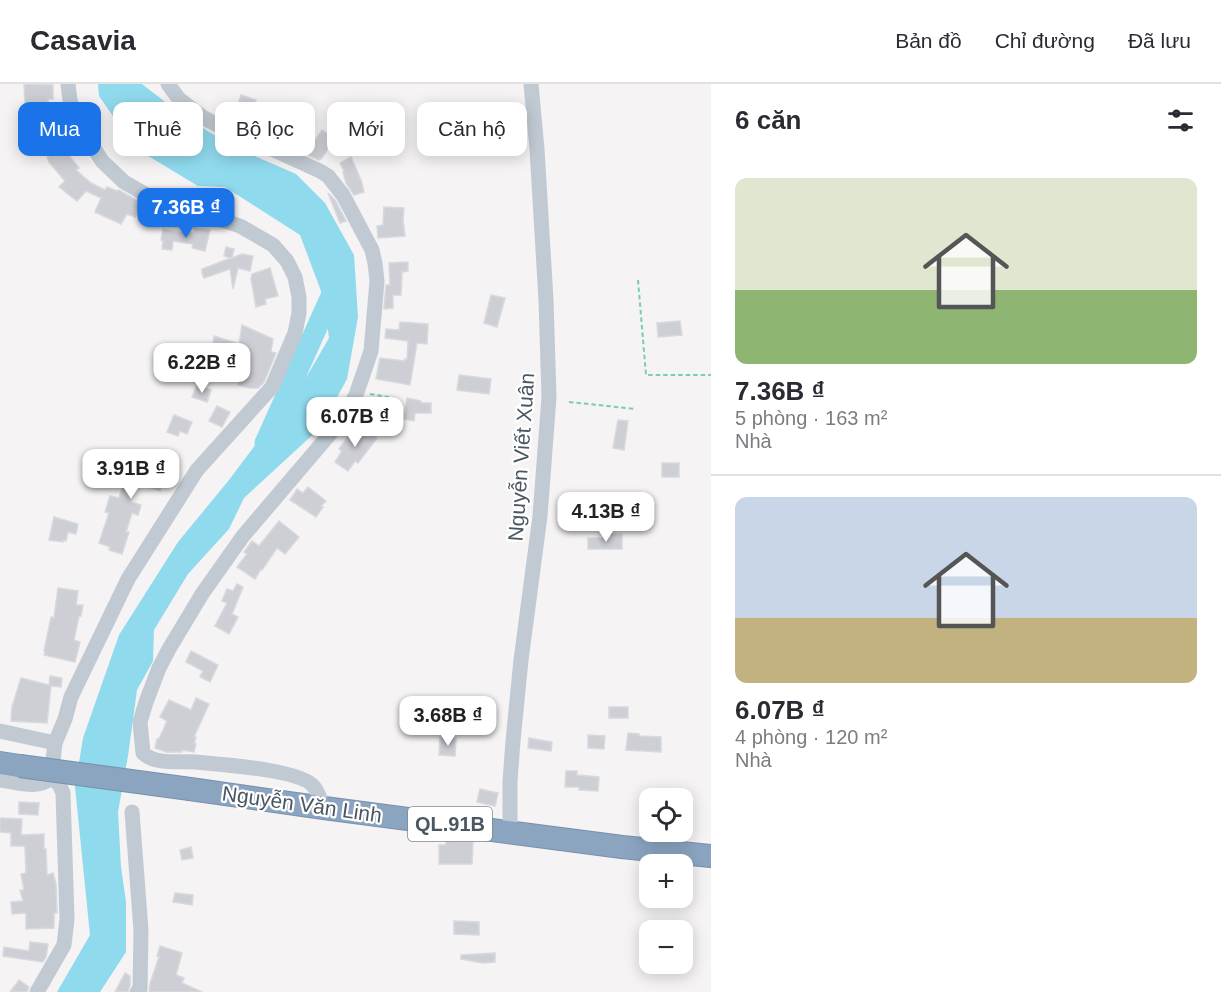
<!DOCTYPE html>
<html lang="vi">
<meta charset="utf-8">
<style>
body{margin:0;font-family:Arial,sans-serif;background:#f2f2f3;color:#2b2b33;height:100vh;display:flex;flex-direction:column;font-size:22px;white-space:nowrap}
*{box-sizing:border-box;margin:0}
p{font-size:20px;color:#7c7c81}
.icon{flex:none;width:33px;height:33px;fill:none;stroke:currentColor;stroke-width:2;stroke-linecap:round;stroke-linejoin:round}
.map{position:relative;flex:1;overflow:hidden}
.details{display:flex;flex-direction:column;background:#fff;width:510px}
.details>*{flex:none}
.hud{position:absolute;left:18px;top:18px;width:570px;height:54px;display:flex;gap:12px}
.controls{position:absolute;left:639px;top:704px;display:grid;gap:12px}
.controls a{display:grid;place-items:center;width:54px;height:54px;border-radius:12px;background:#fff;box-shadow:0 3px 15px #0003;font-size:30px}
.price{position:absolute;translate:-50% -51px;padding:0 14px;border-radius:12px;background:#fff;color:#222;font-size:20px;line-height:39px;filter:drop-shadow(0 2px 3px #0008)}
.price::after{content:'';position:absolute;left:50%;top:36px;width:18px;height:14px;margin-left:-9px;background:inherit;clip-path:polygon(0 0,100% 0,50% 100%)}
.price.selected{background:#1a73e8;color:#fff}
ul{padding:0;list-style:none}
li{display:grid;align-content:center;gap:12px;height:318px;padding:0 24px}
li+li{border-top:2px solid #e1e1e2}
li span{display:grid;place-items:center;height:186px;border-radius:12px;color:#555}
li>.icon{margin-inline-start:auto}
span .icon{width:108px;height:108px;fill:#fffc;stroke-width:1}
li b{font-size:26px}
h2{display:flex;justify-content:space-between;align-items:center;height:72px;padding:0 24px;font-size:26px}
.chip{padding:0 21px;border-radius:12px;background:#fff;box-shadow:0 3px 15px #0003;font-size:21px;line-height:54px}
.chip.selected{background:#1a73e8;color:#fff}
header{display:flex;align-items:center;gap:36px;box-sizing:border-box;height:84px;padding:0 30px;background:#fff;border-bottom:2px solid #e1e1e2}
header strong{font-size:28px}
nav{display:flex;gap:33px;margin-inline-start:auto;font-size:21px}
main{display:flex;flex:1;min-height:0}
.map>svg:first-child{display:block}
.water{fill:#90daee}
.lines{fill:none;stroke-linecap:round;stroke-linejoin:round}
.river{stroke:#90daee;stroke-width:21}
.building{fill:#cdcfd5;stroke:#d7d9de;stroke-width:1.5}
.highway-casing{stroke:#7690ad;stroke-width:24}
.path{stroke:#7ad0a6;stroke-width:2;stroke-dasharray:4.5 3;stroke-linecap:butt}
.minor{stroke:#c1cad2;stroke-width:15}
.highway{stroke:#8ba5c1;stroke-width:22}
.highway-bridge-casing{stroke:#7690ad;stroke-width:24;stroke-linecap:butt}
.highway-bridge{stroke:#8ba5c1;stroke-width:22}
.labels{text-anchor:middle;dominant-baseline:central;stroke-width:4.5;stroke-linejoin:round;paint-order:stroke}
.shield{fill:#fff;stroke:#808990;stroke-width:1.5}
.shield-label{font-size:20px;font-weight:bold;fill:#4a5661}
.street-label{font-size:21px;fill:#4a5661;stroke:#fff}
</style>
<header>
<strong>Casavia</strong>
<nav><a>Bản đồ</a><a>Chỉ đường</a><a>Đã lưu</a></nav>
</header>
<main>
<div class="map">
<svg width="711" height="908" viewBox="0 0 711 908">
<rect width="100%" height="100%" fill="#f5f3f3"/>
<path class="water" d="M98,0h44l40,31 50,31 64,28 29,29 29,52 4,62 -11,62 -27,49 -76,70 -15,31 -41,45 -34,56 -1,31 -16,29 -9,66 -10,56 3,55 5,35v50l-26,40h-43l33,-57 -15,-148 8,-49 36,-103 59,-93 51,-62 78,-104 22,-38 -5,-39 -24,-64 -75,-48 -27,-1 -63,-38 -36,-52z"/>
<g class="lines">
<path class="river" d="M265,359l71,-158"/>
</g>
<g class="building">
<path d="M24,0l29,1v14h-5l1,23 -23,1z"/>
<path d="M241,11l15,5 -9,29 -15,-7z"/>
<path d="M275,36l13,6 -6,14 -14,-6z"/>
<path d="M322,46l13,9 -14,20 -1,-1 -1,2 -17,-8 2,-2 3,2z"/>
<path d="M62,63l17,21 -3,2 15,13 14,7 2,-3 10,4 2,-1 26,15 -3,7 -4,-1 -3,6 -8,-3 -6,10 -26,-12 6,-14 -15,-7 -9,10 -18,-14 6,-6 -16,-19 -2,-5z"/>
<path d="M351,73l10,23 3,12 -10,3 -8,-12 -3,-11 1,-1 -4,-8z"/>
<path d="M328,109l7,7 11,21 -6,2z"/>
<path d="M384,123l20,1 -1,12 2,16 -27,2 -1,-12 6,-1z"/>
<path d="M195,144l15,2 -5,21 -13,-3 1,-4 -20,-3 -1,9 -10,-1 1,-8 -2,-1 2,-11 22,4v-2l9,2z"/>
<path d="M226,163l8,2 -2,9 10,-4 11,2 -3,15 -12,-3 -5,21 -3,-20 -26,9 -2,-5v-4l29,-11 -7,-2z"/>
<path d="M408,178v9l-6,1 -1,23h-8v13l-9,1 2,-24h4l-1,-22z"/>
<path d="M270,184l8,28 -13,3 1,5 -10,3 -5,-28 1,-5z"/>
<path d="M491,211l14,3 -8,29 -13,-4z"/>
<path d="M680,237l2,14 -24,2 -1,-14z"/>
<path d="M400,238l28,2 -1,20 -10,-1 -7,42 -34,-6 4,-21 25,3v-2h2l1,-18 -23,-3 1,-9 13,1z"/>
<path d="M242,241l31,14 -2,13 5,1 -12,29 -6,6h-9l-11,-3 3,-10 -14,-5 3,-10 -18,-1 2,-23 25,8z"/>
<path d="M170,263l10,2 -3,13 -10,-2z"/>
<path d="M459,291l32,4 -2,15 -32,-4z"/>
<path d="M197,301l14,5 -4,12 -15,-5z"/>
<path d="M407,314l14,3v2h10v10h-16l-1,8 -10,-2z"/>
<path d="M217,322l13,6 -8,15 -13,-6z"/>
<path d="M174,331l18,7 -5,12 -7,-3 -2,5 -11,-4z"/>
<path d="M618,336l10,1 -4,29 -11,-2z"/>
<path d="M355,341l22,13 -19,25 -3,-2 -7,10 -13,-9 7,-11 -3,-2 11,-15 1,1z"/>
<path d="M132,372l15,5 1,-4 22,7 -10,27 -23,-8 -6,19 10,3 -3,10 -6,-2 -6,19h3l-7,22 -13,-4 1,-3 -11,-4 10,-30 -4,-1 5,-16 9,2z"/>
<rect x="662" y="379" width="17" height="14"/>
<path d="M308,403l18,14 -5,5 2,1 -7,10 -26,-17 7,-11 6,4z"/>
<path d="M54,433l24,7 -2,10 -8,-2 -2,9 -3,-1v2l-14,-2z"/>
<path d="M279,437l20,16 -14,17 -8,-6 -15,22 -1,-1 -6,10 -18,-12 10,-13 -3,-2 8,-11 7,5z"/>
<path d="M611,450h11v15h-34v-11h23z"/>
<path d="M237,500l6,3 -11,27 6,3 -9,17 -14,-8 12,-23 -5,-2 5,-12 6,2z"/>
<path d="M58,504l20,3 -2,14h7l-2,11h-2l-5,24 6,2 -5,20 -31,-7 1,-3 -1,-1 7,-34 3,1z"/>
<path d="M191,567l27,14 -8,17 -10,-5 3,-6 -17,-9z"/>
<path d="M50,592l12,2 -1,9 -10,-1 -4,37 -36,-2 1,-14 9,-29 28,7z"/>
<path d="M196,614l13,6 -15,33h2l-2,6 2,1 -2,8 -12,-2v2h-16l-11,-4 2,-9h2l8,-18 -7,-4 9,-17 22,10z"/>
<rect x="609" y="623" width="19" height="11"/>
<path d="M628,649l11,1v2l22,1v15l-35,-2z"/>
<path d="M588,651l17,1 -1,13 -16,-1z"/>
<path d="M440,654l16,1 -1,17 -16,-1z"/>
<path d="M529,654l23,4 -1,9 -23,-3z"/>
<path d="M566,687h11v4l22,2 -1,14 -19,-1v-3h-14z"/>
<path d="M480,705l18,4 -3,13 -18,-4z"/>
<path d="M19,718l20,1 -1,12 -19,-1z"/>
<path d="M0,734l22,1 -1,16 23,-1v15h2l1,26 6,-2 3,11 1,29h-3v15l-28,1v-16l-14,1 -1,-12 12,-1 -3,-11h4l-3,-16 5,-1 -1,-25 -1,-2h-13v-13l-11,-1z"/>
<path d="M446,757l27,1 -1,22h-33v-19h7z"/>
<path d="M191,763l2,11 -11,2 -2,-10z"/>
<path d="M175,809l18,2 -1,10 -19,-3z"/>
<path d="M454,837l25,1v13l-25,-1z"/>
<path d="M30,858l18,2 -2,13 -3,5 -40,-6 1,-9 25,4z"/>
<path d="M160,862l22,7 -6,22 8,3 -2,5 20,9h-53l1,-8 9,-27 -2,-1z"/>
<path d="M495,869v9l-12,1 -22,-4v-4z"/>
<path d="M125,889l5,3v9l-2,7h-13z"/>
<path d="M19,896l10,7 -2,5h-17z"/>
</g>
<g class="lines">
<defs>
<g id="highway">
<path d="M0,679l20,3"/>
<path d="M190,705l134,19 298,39 89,9"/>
</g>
</defs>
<use href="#highway" class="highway-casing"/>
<g class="path">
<path d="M638,196l8,95h65"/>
<path d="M370,310l24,4"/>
<path d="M569,318l67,7"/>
</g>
<g class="minor">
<path d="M168,0l11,15 25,19 44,23 15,4 57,26 8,5 15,19 29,55 3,13 2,18 -6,70 -15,44 -15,26 -98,115 -41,58 -33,55 -10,19 -13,34 -6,20 3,31c12,12 37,8 53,9 23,2 107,8 118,25 5,6 7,15 10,21"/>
<path d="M0,647l55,12"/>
<path d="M0,696c17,2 37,10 51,-2l4,-35 10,-24 6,-22 57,-118 69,-109 75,-83 23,-54 4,-20v-16l-4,-20 -8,-16 -14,-16 -33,-19 -18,-6 -30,-5 -21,-6 -47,-27 -22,-21 -25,-40 -7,-21 -2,-16"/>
<path d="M132,728l9,118 -1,59 -3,3"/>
<path d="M510,748v-51l3,-40 8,-81 19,-144 9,-119 -3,-97 -9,-151 -6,-65"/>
<path d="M37,908l27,-47 3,-26 -4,-126 -4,-9 -8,-6"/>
</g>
<use href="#highway" class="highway"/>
<defs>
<path id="highway-bridge" d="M20,682l170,23"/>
</defs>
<use href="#highway-bridge" class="highway-bridge-casing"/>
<use href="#highway-bridge" class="highway-bridge"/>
</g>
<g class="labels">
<rect class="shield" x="408" y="723" width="84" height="34" rx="4.5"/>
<g class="shield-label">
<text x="450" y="740">QL.91B</text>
</g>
<g class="street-label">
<text transform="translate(521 373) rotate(-86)">Nguyễn Viết Xuân</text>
<text transform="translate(302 720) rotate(8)">Nguyễn Văn Linh</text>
</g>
</g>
</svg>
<div class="controls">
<a><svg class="icon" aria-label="locate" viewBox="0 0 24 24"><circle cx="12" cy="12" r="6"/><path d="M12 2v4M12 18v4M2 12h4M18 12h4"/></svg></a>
<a>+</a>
<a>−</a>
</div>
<b class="price selected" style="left:186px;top:155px">7.36B ₫</b>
<b class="price" style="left:202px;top:310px">6.22B ₫</b>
<b class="price" style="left:355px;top:364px">6.07B ₫</b>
<b class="price" style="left:131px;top:416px">3.91B ₫</b>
<b class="price" style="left:606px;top:459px">4.13B ₫</b>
<b class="price" style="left:448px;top:663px">3.68B ₫</b>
<div class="hud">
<a class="chip selected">Mua</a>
<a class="chip">Thuê</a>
<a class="chip">Bộ lọc</a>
<a class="chip">Mới</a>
<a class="chip">Căn hộ</a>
</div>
</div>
<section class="details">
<h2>6 căn<svg class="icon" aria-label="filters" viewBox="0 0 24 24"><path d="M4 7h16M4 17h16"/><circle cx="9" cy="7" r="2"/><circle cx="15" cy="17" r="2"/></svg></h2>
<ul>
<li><span style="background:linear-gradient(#dfe7d0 60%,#8fb573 0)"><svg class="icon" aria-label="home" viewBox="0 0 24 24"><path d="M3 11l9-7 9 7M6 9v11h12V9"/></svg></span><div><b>7.36B ₫</b><p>5 phòng · 163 m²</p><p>Nhà</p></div></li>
<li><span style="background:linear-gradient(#c9d6e8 65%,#c2b280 0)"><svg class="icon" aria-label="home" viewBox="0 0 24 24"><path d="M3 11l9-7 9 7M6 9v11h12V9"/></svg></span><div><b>6.07B ₫</b><p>4 phòng · 120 m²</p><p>Nhà</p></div></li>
</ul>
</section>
</main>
